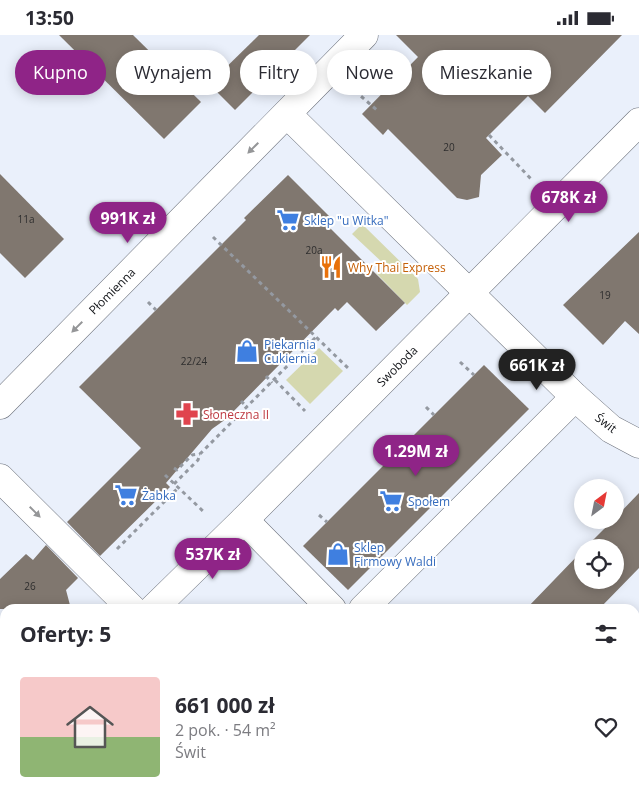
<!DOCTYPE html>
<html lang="pl">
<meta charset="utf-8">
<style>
body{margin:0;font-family:"Open Sans",sans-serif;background:#f7f7f7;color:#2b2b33;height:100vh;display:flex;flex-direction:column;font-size:19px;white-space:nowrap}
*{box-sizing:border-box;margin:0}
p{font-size:16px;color:#7c7c81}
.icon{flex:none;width:28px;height:28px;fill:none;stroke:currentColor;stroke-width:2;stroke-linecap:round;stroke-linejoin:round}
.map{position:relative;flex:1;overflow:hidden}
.details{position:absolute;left:0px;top:569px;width:640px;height:196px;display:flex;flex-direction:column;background:#fff;border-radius:15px 15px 0 0;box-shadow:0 2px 12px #0003}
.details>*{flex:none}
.top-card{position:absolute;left:15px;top:15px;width:610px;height:45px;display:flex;gap:10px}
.needle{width:32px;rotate:32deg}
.controls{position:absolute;left:574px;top:444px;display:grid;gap:10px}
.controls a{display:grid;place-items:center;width:50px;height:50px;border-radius:50%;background:#fff;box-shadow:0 2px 12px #0003;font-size:25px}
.price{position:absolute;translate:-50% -42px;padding:0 11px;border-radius:18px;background:#8f2487;color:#fff;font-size:16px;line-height:32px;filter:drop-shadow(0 1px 2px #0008)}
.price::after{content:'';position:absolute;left:50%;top:30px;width:15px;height:11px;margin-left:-8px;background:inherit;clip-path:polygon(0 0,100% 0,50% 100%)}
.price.active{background:#222;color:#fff}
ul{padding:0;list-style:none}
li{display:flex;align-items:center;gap:15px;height:125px;padding:0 20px}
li+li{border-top:1px solid #e1e1e2}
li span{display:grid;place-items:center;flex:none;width:140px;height:100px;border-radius:5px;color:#555}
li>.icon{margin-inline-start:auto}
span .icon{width:60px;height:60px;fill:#fffc;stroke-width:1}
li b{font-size:21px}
h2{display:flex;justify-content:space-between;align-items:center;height:60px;padding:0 20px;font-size:21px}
.tag{padding:0 18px;border-radius:22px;background:#fff;box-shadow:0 2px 12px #0003;font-size:18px;line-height:45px}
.tag.active{background:#8f2487;color:#fff}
.status{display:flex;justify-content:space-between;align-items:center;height:35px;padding:0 25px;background:#fff;direction:ltr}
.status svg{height:14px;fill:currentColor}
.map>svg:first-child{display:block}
.green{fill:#d5d8af}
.building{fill:#80776f}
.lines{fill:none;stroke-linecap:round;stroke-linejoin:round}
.minor-casing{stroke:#6c717b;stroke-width:29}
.path{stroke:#9499a1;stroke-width:3;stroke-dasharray:4 4;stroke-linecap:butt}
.minor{stroke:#fff;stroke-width:28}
.oneway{fill:#959698}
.labels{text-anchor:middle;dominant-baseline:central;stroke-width:4;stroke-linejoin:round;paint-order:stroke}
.number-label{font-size:10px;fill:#2e2e2e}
.shop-label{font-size:12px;fill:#366cbe;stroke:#fff;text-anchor:start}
.food-label{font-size:12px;fill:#c56008;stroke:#fff;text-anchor:start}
.street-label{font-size:12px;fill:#131519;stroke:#fff}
.health-label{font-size:12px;fill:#be3a42;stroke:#fff;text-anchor:start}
</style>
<div class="status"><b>13:50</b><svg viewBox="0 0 49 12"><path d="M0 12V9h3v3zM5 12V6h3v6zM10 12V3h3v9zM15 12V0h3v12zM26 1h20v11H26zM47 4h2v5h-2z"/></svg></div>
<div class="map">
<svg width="639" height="764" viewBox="0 0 639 764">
<rect width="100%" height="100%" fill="#eaf0fb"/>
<g class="green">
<path d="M362,189l56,55 2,13 -13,13 -31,-32 8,-9 -32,-30z"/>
<path d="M319,313l24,23 -33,33 -24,-24z"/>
</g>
<g class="building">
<path d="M59,0h74l68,67 -37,37z"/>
<path d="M259,0h51l-75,75 -26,-26z"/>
<path d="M396,0h226l-77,78 -17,-17 -42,42 16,17 -21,20 -2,22 -12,3 -10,-2 -69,-69 -5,6 -21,-21 56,-57z"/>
<path d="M0,139l64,65 -39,39 -25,-25z"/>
<path d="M288,140l46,46 -6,5 77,77 -29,28 -29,-29 -9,9 -3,-3 -109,111 -14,10 -46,54 4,4 -70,69 -33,-34 74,-74 -62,-61 167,-167 -2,-2z"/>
<path d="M639,197v102l-14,-13 -22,24 -40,-40z"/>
<path d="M484,330l45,44 -181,181 -45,-44z"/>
<path d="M639,458v75l-40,41h-73l56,-58v29h33v-33h-29l27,-27h2v-2z"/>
<path d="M46,510l32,33 -12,12 5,19h-71v-30l26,-25 7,6z"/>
</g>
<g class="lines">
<defs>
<g id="minor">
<path d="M287,79l288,283 36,32 28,15"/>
<path d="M0,370l364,-370"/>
<path d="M0,443l132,131"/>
<path d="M244,485l88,89"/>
<path d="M153,574l91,-89 395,-398"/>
<path d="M363,574l212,-212"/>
<path d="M0,726l5,-5"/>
</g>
</defs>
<use href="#minor" class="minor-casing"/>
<g class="path">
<path d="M355,56l23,20"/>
<path d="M489,100l44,46"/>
<path d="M213,202l136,132"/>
<path d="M148,267l8,8"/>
<path d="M460,327l14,13"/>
<path d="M266,341l6,7"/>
<path d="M275,345l30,31"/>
<path d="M241,366l6,6"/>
<path d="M426,372l8,8"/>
<path d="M174,433l3,2 15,-15 8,-1"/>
<path d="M165,440l39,37"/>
<path d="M174,449l24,-24 2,-6 116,-117"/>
<path d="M319,480l8,7"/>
<path d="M117,514l61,-61"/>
<path d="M467,764l4,-4"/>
</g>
<use href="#minor" class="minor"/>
</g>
<defs><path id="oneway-solid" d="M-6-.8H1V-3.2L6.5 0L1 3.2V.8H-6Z" transform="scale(1.25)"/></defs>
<g class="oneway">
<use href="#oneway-solid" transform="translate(253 113) rotate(135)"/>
<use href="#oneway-solid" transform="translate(77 292) rotate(135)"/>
<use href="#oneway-solid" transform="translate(35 477) rotate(45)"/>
</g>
<defs>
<symbol id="supermarket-bare" viewBox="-9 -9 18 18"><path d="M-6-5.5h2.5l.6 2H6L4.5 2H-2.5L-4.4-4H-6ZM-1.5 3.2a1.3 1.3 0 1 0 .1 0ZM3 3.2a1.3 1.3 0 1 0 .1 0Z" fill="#3f7fe0" stroke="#fff" stroke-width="2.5" paint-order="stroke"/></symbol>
<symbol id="restaurant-bare" viewBox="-9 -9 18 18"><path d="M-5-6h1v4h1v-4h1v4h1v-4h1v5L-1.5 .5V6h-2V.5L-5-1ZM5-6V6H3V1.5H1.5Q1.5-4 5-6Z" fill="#e8710a" stroke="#fff" stroke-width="2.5" paint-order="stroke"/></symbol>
<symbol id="shop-bare" viewBox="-9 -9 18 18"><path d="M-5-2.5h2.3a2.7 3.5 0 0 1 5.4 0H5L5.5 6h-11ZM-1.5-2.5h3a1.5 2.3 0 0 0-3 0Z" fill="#3f7fe0" stroke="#fff" stroke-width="2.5" paint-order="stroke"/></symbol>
<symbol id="pharmacy-bare" viewBox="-9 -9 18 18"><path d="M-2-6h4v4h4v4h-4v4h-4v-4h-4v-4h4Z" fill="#e0444e" stroke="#fff" stroke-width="2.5" paint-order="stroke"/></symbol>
</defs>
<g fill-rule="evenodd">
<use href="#supermarket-bare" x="272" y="169" width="32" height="32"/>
<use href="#restaurant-bare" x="315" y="216" width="32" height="32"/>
<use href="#shop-bare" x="231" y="300" width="32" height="32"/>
<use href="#pharmacy-bare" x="171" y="363" width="32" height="32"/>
<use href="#supermarket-bare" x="110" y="444" width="32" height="32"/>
<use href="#supermarket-bare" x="375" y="450" width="32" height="32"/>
<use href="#shop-bare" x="322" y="503" width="32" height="32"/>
</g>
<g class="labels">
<g class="number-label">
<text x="449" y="112">20</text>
<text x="26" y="184">11a</text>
<text x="314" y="215">20a</text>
<text x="605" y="260">19</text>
<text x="194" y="326">22/24</text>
<text x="30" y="551">26</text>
</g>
<g class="shop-label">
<text x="304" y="185">Sklep "u Witka"</text>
<text x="264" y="309">Piekarnia<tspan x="264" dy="14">Cukiernia</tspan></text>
<text x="142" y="460">Żabka</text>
<text x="408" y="466">Społem</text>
<text x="354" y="512">Sklep<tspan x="354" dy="14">Firmowy Waldi</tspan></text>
</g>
<g class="food-label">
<text x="348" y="232">Why Thai Express</text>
</g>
<g class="street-label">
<text transform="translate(112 256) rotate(-45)">Płomienna</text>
<text transform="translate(397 331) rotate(-45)">Swoboda</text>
<text transform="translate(606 388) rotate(37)">Świt</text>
</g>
<g class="health-label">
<text x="203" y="379">Słoneczna II</text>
</g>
</g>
</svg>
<div class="controls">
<a><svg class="needle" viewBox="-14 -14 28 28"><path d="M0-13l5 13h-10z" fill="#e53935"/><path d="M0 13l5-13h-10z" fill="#7c7c81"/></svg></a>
<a><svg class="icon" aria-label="locate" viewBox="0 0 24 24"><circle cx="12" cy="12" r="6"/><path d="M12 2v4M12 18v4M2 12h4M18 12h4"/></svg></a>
</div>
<b class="price" style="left:569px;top:188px">678K zł</b>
<b class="price" style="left:128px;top:209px">991K zł</b>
<b class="price active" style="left:537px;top:356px">661K zł</b>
<b class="price" style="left:416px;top:442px">1.29M zł</b>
<b class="price" style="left:213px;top:545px">537K zł</b>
<div class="top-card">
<a class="tag active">Kupno</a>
<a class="tag">Wynajem</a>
<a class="tag">Filtry</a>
<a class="tag">Nowe</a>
<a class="tag">Mieszkanie</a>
</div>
<section class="details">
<h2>Oferty: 5<svg class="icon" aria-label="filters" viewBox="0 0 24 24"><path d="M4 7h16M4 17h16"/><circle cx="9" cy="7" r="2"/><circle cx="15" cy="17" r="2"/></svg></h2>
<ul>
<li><span style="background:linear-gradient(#f6c9c9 60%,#8fb573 0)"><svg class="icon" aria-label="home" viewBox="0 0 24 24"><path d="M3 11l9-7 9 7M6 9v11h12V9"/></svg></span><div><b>661 000 zł</b><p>2 pok. · 54 m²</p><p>Świt</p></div><svg class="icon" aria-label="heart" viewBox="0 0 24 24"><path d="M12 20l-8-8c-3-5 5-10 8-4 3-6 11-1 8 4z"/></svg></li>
</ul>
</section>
</div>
